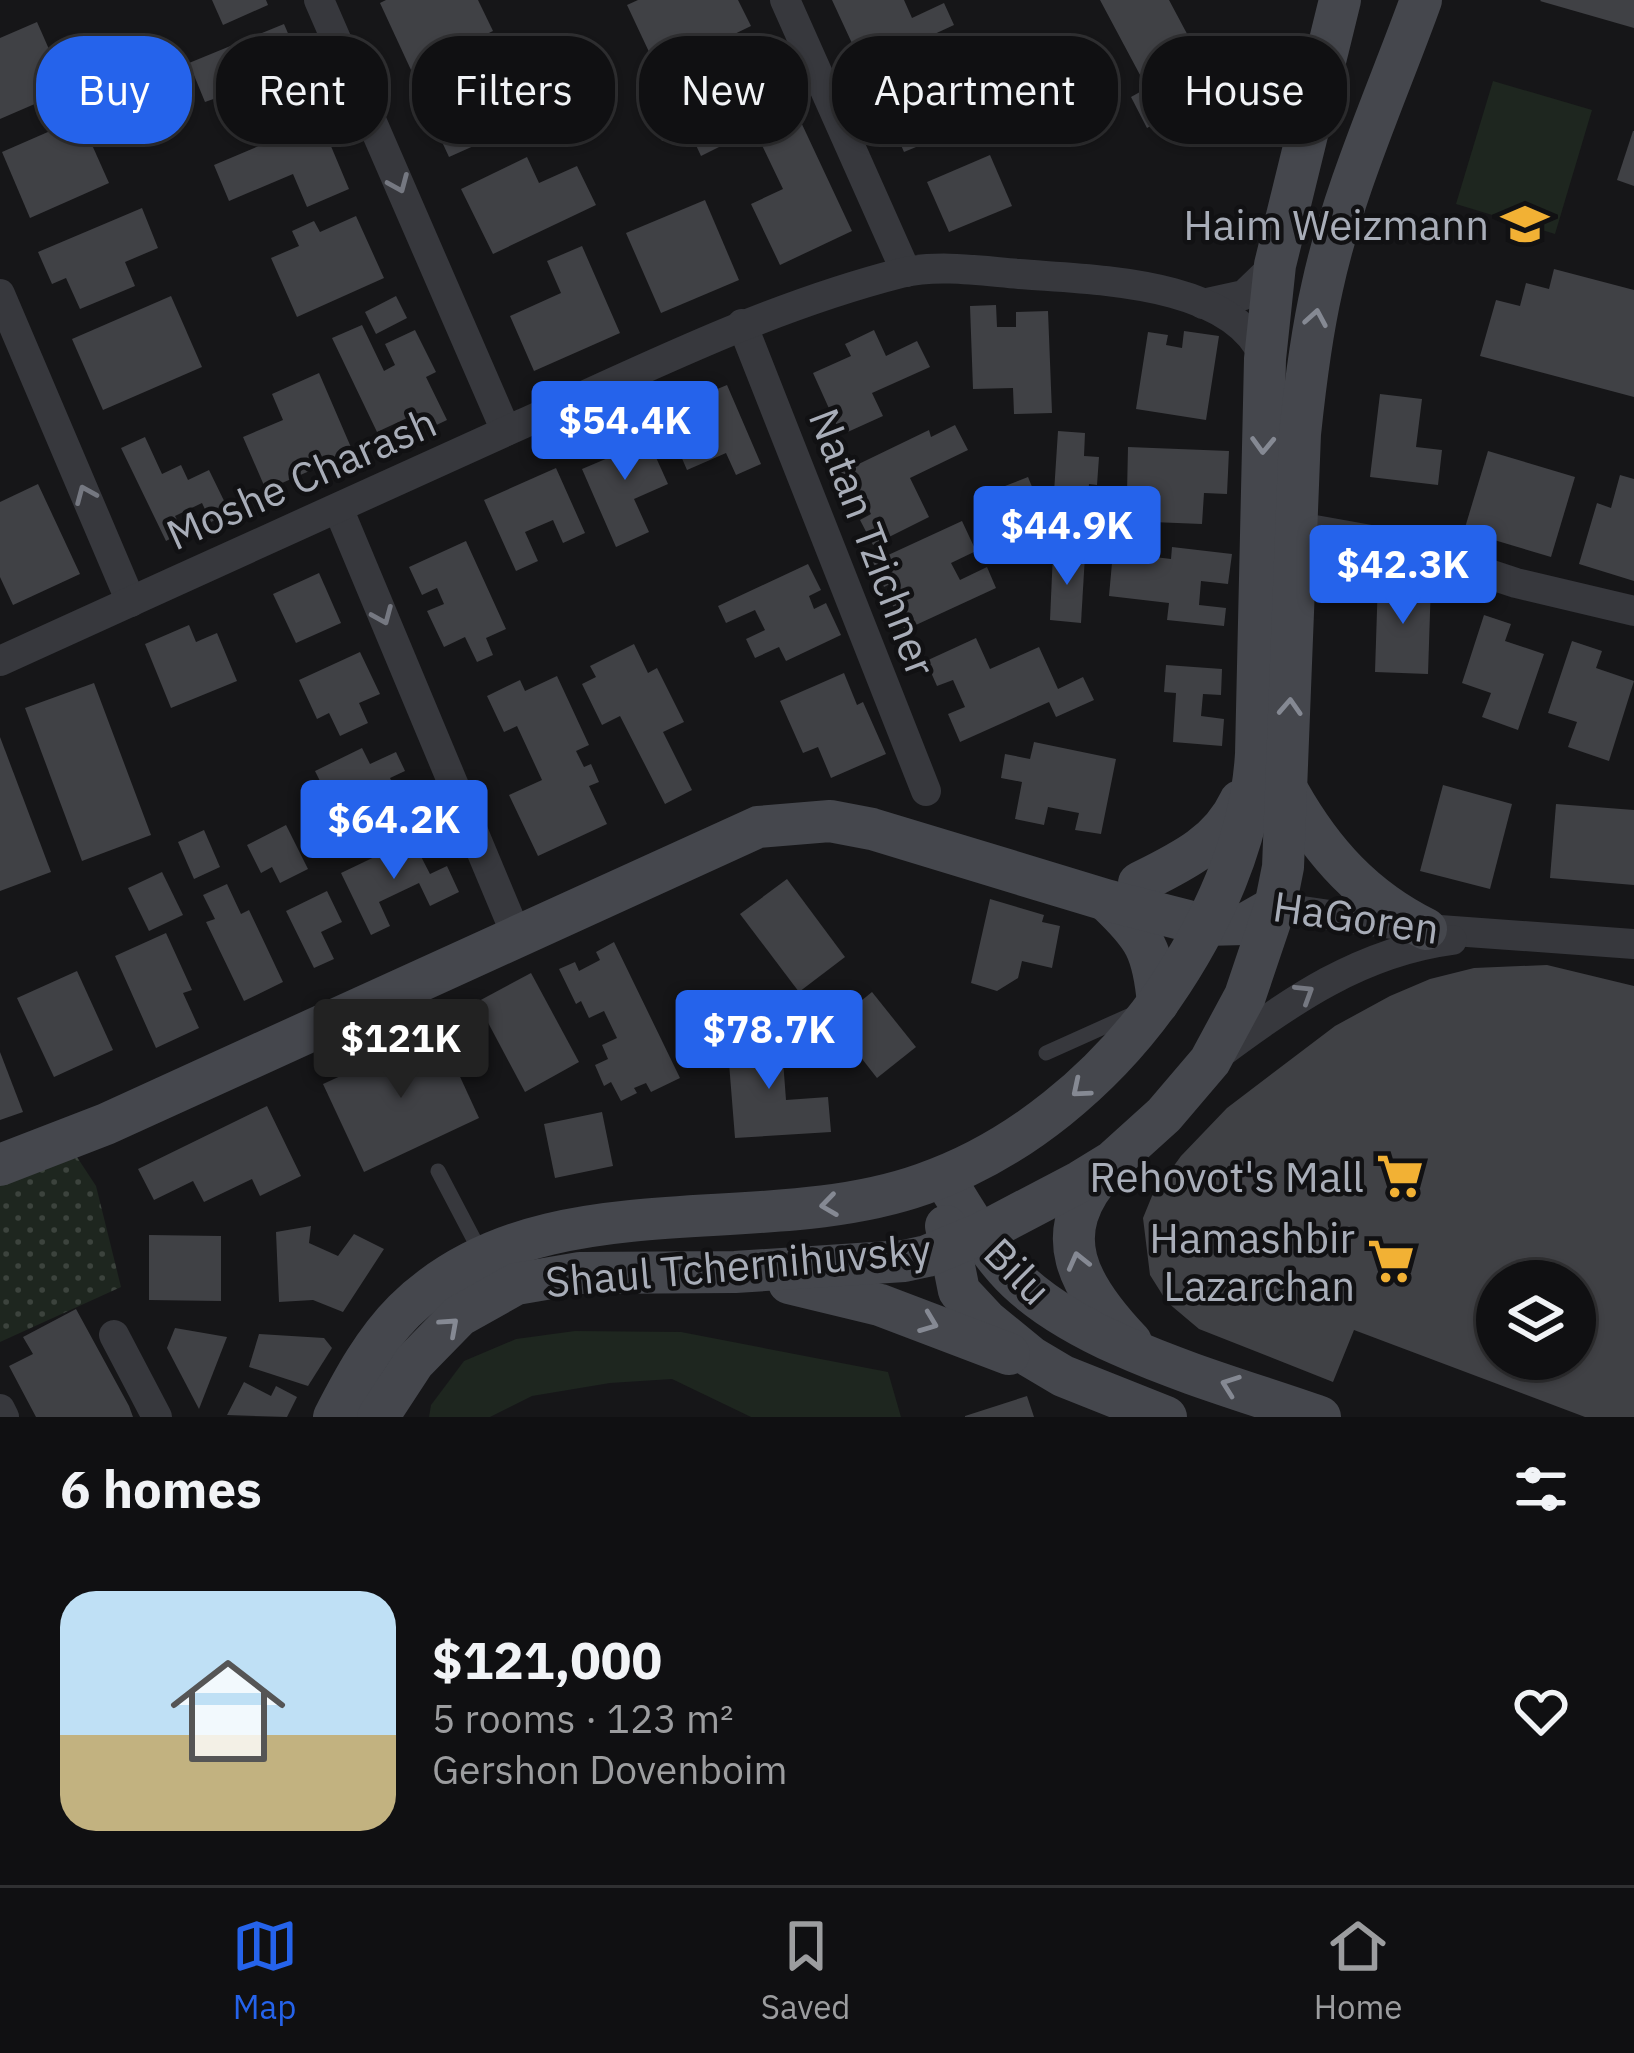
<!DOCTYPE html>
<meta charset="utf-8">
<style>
body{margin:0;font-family:"IBM Plex Sans",sans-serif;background:#1e1e20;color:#f1f3f6;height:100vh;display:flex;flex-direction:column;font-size:45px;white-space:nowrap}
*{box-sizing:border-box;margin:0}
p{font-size:39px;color:#9c9d9f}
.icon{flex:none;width:66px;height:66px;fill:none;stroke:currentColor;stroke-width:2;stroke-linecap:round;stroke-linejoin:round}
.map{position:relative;height:1417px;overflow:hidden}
.sheet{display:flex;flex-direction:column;background:#101012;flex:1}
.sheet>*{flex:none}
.guide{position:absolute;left:36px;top:36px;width:1563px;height:108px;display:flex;gap:24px}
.buttons{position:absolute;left:1476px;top:1260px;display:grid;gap:24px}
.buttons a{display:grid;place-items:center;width:120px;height:120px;border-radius:50%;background:#101012;box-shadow:0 3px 9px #0004,0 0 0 3px #303032;font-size:60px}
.price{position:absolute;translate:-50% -102px;padding:0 27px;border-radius:12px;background:#2563eb;color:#fff;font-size:39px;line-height:78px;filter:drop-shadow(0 3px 6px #0008)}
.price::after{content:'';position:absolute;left:50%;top:72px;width:36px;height:27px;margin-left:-18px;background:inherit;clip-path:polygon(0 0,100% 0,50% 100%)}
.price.on{background:#222;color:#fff}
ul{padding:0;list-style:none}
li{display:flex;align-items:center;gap:36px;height:300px;padding:0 60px}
li span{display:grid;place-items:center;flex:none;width:336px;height:240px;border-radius:36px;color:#555}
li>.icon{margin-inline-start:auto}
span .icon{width:144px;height:144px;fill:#fffc;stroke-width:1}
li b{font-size:51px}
h2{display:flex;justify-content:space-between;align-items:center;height:144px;padding:0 60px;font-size:51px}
.tag{padding:0 42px;border-radius:48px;background:#101012;box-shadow:0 3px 9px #0004,0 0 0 3px #303032;font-size:42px;line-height:108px}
.tag.on{background:#2563eb;color:#fff}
.tabs{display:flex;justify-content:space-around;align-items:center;height:168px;border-top:3px solid #303032;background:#101012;font-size:33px;color:#9c9d9f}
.tabs a{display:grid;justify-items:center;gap:6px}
.tabs .on{color:#2563eb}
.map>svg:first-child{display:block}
.grass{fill:#1e261f}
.park{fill:url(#park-dots)}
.building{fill:#404145;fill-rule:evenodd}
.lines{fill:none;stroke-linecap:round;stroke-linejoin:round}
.lane{stroke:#37383d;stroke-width:15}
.street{stroke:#37383d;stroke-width:30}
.secondary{stroke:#45474d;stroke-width:42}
.oneway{stroke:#757881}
.oneway2{stroke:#858993}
.labels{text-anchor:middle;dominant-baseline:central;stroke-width:9;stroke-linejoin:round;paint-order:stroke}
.poi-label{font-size:42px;fill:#a8adb8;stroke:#111113;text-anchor:end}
.street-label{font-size:42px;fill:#a8adb8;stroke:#111113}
</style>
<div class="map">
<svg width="1634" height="1417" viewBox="0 0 1634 1417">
<defs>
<pattern id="park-dots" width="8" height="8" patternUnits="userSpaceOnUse" patternTransform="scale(3)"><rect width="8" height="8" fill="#1e261f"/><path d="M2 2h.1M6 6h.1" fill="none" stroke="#3c433d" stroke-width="1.8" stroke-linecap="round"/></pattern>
</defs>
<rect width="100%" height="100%" fill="#161618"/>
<g class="grass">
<path d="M1493,81l99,29 -37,124 -99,-30z"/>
<path d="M575,1331l106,1 207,40 13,45h-150l-79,-38 -62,4 -78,13 -42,21h-61l2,-12 33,-44 52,-22z"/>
</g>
<path class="park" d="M71,1148l25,38 25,101 -121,55v-168z"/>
<g class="building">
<path d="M212,0h54l2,5 -45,20z"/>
<path d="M386,0h92l15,31 -82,39 -31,-67z"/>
<path d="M638,0h100l13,26 -93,45 -31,-66z"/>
<path d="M832,0h72l8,18 32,-15 10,22 -91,42z"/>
<path d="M1100,0h69l48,90 -70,38 -16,-31 16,-9z"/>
<path d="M1541,0h93v28l-94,-27z"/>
<path d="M37,22l30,68 -67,29v-81z"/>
<path d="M284,24l15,35 -10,4 16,38 -70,28 -13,-33 -17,6 -16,-39z"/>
<path d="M764,39l35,68 -98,49 -13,-28 -26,13 -20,-41z"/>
<path d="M508,52l8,18 -31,14 14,31 28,-13 7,17 -85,38 -30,-65z"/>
<path d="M947,54l29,68 -72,30 -29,-67z"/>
<path d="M80,118l29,65 -79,35 -28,-66z"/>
<path d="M320,120l29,69 -42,18 -14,-33 -64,27 -15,-36z"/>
<path d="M800,120l52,111 -72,34 -29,-61 32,-15 -24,-50z"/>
<path d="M1633,131h1v55l-17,-6z"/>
<path d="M990,155l22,51 -63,26 -22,-50z"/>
<path d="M527,157l12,26 38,-17 19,39 -103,49 -32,-65z"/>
<path d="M705,200l34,80 -78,33 -35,-80z"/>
<path d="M142,208l16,40 -33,14 10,24 -55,23 -14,-31 -14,6 -14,-32z"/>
<path d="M356,216l28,62 -87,39 -26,-59 28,-12 -7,-15 22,-10 6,11z"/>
<path d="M582,246l38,87 -86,38 -24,-55 51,-23 -14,-32z"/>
<path d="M1554,269l80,21v107l-154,-41 16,-56 24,6 6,-23 23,6z"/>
<path d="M171,296l31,71 -99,43 -31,-71z"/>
<path d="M396,296l11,22 -31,16 -11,-22z"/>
<path d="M996,305l1,22h19v-15l32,-1 4,102 -38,1 -1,-26 -40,1 -3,-83z"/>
<path d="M362,325l22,46 11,-6 -10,-21 30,-14 21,42 -10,5 21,43 -21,10 -8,-17 -41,19 -45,-94z"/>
<path d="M874,330l12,26 31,-15 13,26 -58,26 11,23 -42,19 -28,-62 38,-17 -6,-12z"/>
<path d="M1184,331l35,5 -13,84 -70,-11 12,-77 20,3 -2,10 16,3z"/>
<path d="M319,373l34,79 -87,38 -23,-53 40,-17 -11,-26z"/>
<path d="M727,385l34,79 -25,11 -10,-22 -39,17 -25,-58z"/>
<path d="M1380,394l42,5 -6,48 26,3 -4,35 -68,-8z"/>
<path d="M640,422l28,62 -34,15 15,33 -33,15 -34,-78 33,-14 -8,-18z"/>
<path d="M955,425l13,25 -58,28 19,39 -56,28 -13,-25 11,-6 -12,-24 -10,5 -11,-21 91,-44 2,7z"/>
<path d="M1058,431l27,2 -1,23 15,1 -2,28 -8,-1 -2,26 -34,-2z"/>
<path d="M145,437l17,37 19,-9 7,15 21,-10 21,43 -19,9 -9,-19 -27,13 8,16 -17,9 -45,-93z"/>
<path d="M1128,447l101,4 -2,43 -23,-1 -2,31 -50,-2v-28l-25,-1z"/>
<path d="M1488,451l87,26 -24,80 -87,-26z"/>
<path d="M556,468l29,65 -22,10 -10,-23 -28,12 13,29 -22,10 -32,-71z"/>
<path d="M1620,475l14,4v102l-55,-17 18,-61 14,5z"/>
<path d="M1028,477l14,34 -41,17 -14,-35z"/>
<path d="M38,484l42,90 -67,31 -13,-28v-75z"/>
<path d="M962,521l14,30 -25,12 9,17 27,-13 9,21 -91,42 -13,-26 13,-6 -9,-17 -12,6 -11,-25z"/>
<path d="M466,541l40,88 -20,9 7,17 -16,7 -12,-25 -21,10 -17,-36 17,-7 -7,-16 -15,7 -13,-28z"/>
<path d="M1172,547l60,7 -4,30 -27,-3 -2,24 27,3 -2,18 -57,-6 2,-17 -60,-7 4,-44 58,7z"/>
<path d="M1053,553l32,2 -4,68 -31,-3z"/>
<path d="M808,564l13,26 -12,6 5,13 12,-6 15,32 -55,26 -7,-14 -24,11 -9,-19 19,-9 -10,-20 -29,13 -8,-17z"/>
<path d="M319,573l22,50 -45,20 -23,-49z"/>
<path d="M1378,580l53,2 -3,92 -53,-2z"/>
<path d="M1484,615l27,9 -6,17 39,13 -26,76 -36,-13 9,-24 -29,-10z"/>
<path d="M189,625l7,17 21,-9 20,48 -66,27 -26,-64z"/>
<path d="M976,638l14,31 49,-22 19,42 25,-12 11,23 -38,17 -7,-15 -89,40 -12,-28 17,-7 -12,-27 -16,6 -11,-25z"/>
<path d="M1572,641l30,10 -6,17 38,13 -25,80 -41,-14 9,-25 -29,-9z"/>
<path d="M634,644l14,29 9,-5 27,54 -21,10 29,58 -27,14 -45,-88 -18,9 -20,-41 14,-7 -6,-11z"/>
<path d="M360,652l20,42 -21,9 9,20 -28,13 -11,-23 -12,6 -18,-39z"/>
<path d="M1166,665l56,4 -1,26 -18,-1 -2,22 23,3 -2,27 -49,-4 3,-49 -12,-1z"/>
<path d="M844,673l13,32 6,-3 23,52 -55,24 -13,-31 -15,6 -23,-52z"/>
<path d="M557,676l32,69 -13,6 8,16 7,-3 8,18 -10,4 18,38 -69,32 -29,-61 33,-15 -25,-54 -13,6 -17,-36 33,-16 5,11z"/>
<path d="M94,683l57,152 -69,26 -57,-153z"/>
<path d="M0,737l51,135 -51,19z"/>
<path d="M1034,742l82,17 -15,75 -26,-4 4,-17 -31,-6 -4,18 -29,-6 7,-37 -21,-4 4,-24 25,5z"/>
<path d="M362,748l8,16 26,-12 9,19 -15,7 17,35 -41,20 -18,-36 -16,8 -17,-34z"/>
<path d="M1443,785l69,19 -22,85 -70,-18z"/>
<path d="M1556,804l78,6v75l-84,-7z"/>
<path d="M286,825l22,44 -28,14 -8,-16 -11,6 -14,-28z"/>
<path d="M204,830l16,37 -26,12 -16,-37z"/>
<path d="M412,839l18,35 17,-8 12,26 -29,14 -11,-23 -40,19 11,24 -19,9 -30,-62z"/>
<path d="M162,872l21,43 -34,16 -21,-43z"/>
<path d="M787,879l58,78 -46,35 -59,-78z"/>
<path d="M227,884l14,30 8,-4 34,72 -39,19 -38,-79 9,-3 -12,-24z"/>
<path d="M327,891l15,31 -21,10 13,27 -20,9 -28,-57z"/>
<path d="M990,899l54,16 -2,7 18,4 -8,42 -30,-7 -4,17 -21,13 -26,-8z"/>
<path d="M166,933l26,57 -9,3 16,35 -43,20 -41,-92z"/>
<path d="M614,942l66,136 -29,14 -5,-9 -12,5 3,5 -16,8 -10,-19 -7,4 -9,-21 13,-6 -6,-14 15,-7 -13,-27 -15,7 -8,-17 -5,3 -17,-35 16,-7 4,9 21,-11 -4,-8z"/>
<path d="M1547,965l87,21v431h-49l-231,-87 -21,52 -134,-53 -32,-27 -17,-27 -7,-57 9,-22 29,-40 46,-48 108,-82 55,-30 40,-17 44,-11zM1497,1281h78v78h-78z"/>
<path d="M77,971l36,79 -59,27 -37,-79z"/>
<path d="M531,973l48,89 -54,30 -48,-90z"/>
<path d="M872,992l44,55 -39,31 -43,-55z"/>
<path d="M439,1031l40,87 -115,54 -41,-88z"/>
<path d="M781,1034l5,66 42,-3 3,35 -96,6 -8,-100z"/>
<path d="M0,1052l23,60 -23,8z"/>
<path d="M267,1106l34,70 -41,20 -8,-17 -48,23 -11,-21 -39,19 -16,-31z"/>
<path d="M602,1112l11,54 -58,12 -11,-54z"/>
<path d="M311,1226l-2,17 29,13 16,-22 30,15 -41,63 -30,-12 -34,2 -3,-70z"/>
<path d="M149,1235l72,1v65l-72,-1z"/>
<path d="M76,1309l53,97 4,11h-97l-27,-51 24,-12 -10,-17z"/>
<path d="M175,1328l52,9 -28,72 -32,-61z"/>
<path d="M259,1334l65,4 8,10 -24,38 -59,-19z"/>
<path d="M244,1382l27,14 5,-10 21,11 -10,20 -60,-2z"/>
<path d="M1027,1396l7,21h-69v-1z"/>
</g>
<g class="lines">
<g class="lane">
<path d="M1046,1053l87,-39"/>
<path d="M438,1171l43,82"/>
</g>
<g class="street">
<path d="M319,0l187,431"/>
<path d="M785,0l121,272"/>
<path d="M0,294l131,308"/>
<path d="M1203,304l41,-9 31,-30"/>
<path d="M742,324l184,467"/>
<path d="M338,508l180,431"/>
<path d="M1298,527l106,19 112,37 118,28"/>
<path d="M0,661c174,-79 347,-158 522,-237 124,-56 246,-117 379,-151 37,-9 81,-2 118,1 72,6 214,6 246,85"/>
<path d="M1275,907l151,22 208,15"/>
<path d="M1218,1055c72,-54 143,-103 234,-115"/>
<path d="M114,1335l43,82"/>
<path d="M0,1409l4,8"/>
</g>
<g class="secondary">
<path d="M1289,793c34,60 75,105 137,136"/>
<path d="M1139,883c42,-21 81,-39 101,-82"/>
<path d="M1107,901c38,36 46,49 51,102"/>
<path d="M0,1165l106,-41 652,-297 72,-6 42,8 234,71 98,25 41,-1 30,-17"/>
<path d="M1106,1169c-60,65 -27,118 25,173"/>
<path d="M943,1177c20,30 38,64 62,91 67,77 220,115 315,149"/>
<path d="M946,1226l13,65 28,30 44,36 32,19 103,41"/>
<path d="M789,1283l91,22 129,49"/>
<path d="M334,1417c19,-37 40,-76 70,-106 137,-135 353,-68 519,-127 96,-33 182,-106 239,-187 49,-71 89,-156 94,-243l9,-395 10,-94 65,-265"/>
<path d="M378,1417l36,-55 45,-46 57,-32 64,-11 155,-1 169,-11 23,-5 53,-22 101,-53 31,-19 52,-47 46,-54 35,-65 30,-89 8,-40 17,-433c5,-48 11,-98 22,-146 21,-98 65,-194 99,-288"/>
</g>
</g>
<defs><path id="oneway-chevron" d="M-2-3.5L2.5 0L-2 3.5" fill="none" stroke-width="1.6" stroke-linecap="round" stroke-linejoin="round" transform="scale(3)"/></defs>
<g class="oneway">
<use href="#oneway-chevron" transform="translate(399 184) rotate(67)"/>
<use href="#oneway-chevron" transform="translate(85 494) rotate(-113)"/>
<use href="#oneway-chevron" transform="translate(383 616) rotate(67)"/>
<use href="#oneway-chevron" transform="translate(1305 993) rotate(-32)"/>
</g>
<g class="oneway2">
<use href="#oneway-chevron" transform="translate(1316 318) rotate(-80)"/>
<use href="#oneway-chevron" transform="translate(1263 445) rotate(92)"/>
<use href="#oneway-chevron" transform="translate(1290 707) rotate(-87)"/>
<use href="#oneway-chevron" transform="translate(1080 1089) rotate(140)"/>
<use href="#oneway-chevron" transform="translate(829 1205) rotate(172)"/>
<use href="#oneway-chevron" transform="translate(1078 1261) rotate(-104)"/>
<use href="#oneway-chevron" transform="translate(929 1323) rotate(21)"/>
<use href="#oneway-chevron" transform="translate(450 1326) rotate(-42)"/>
<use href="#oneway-chevron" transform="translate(1230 1385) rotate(-160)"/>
</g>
<defs>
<symbol id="school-bare" viewBox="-9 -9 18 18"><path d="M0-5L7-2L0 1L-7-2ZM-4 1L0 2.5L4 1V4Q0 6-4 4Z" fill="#f2b134" stroke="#111113" stroke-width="2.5" paint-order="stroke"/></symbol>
<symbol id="supermarket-bare" viewBox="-9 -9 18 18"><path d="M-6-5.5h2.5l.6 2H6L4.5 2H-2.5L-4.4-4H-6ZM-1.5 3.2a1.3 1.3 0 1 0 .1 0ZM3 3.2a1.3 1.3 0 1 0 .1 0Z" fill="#f2b134" stroke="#111113" stroke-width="2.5" paint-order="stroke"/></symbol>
</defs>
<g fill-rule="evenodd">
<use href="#school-bare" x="1492" y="191" width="66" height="66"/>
<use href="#supermarket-bare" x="1367" y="1143" width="66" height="66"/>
<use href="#supermarket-bare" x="1358" y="1228" width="66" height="66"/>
</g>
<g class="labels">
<g class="poi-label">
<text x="1489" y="224">Haim Weizmann</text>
<text x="1364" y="1176">Rehovot's Mall</text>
<text x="1355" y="1237">Hamashbir<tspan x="1355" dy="48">Lazarchan</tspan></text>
</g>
<g class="street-label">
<text transform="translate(301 478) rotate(-24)">Moshe Charash</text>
<text transform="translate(873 542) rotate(69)">Natan Tzichner</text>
<text transform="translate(1356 917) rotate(8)">HaGoren</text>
<text transform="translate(738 1265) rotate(-5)">Shaul Tchernihuvsky</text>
<text transform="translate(1018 1271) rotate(45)">Bilu</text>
</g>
</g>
</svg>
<div class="buttons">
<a><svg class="icon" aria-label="layers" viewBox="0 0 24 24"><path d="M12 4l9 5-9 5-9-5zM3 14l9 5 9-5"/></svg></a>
</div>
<b class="price" style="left:625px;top:483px">$54.4K</b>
<b class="price" style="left:1067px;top:588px">$44.9K</b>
<b class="price" style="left:1403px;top:627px">$42.3K</b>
<b class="price" style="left:394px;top:882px">$64.2K</b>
<b class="price" style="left:769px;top:1092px">$78.7K</b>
<b class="price on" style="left:401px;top:1101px">$121K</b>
<div class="guide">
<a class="tag on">Buy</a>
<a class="tag">Rent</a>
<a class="tag">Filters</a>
<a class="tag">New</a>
<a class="tag">Apartment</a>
<a class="tag">House</a>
</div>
</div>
<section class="sheet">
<h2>6 homes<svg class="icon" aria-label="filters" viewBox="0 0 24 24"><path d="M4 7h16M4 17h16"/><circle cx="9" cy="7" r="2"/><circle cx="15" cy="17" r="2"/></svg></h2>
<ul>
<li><span style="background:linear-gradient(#bfe0f5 60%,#c2b280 0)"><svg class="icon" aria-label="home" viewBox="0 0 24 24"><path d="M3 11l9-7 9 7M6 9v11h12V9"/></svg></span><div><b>$121,000</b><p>5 rooms · 123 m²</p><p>Gershon Dovenboim</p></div><svg class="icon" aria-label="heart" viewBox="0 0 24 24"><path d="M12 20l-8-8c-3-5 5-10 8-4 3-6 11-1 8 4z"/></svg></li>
</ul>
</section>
<nav class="tabs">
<a class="on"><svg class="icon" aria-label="map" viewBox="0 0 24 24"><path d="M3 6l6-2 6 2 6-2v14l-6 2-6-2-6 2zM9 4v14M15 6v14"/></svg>Map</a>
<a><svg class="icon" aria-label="saved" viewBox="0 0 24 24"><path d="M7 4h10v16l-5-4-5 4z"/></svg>Saved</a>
<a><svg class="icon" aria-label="home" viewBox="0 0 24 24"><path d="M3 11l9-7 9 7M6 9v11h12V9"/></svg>Home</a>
</nav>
